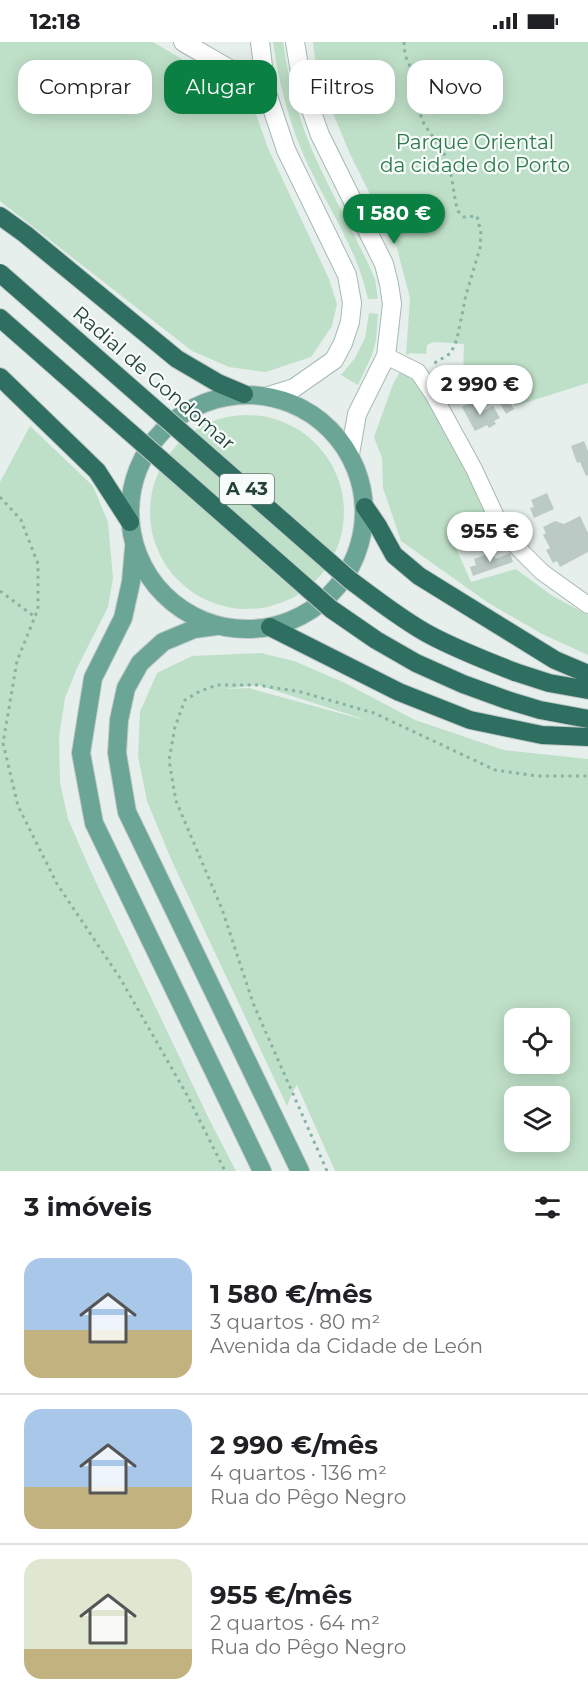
<!DOCTYPE html>
<html lang="pt">
<meta charset="utf-8">
<style>
body{margin:0;font-family:Montserrat,sans-serif;background:#f6f6f6;color:#202124;height:100vh;display:flex;flex-direction:column;font-size:22px;white-space:nowrap}
*{box-sizing:border-box;margin:0}
p{font-size:20px;color:#757577}
.icon{flex:none;width:33px;height:33px;fill:none;stroke:currentColor;stroke-width:2;stroke-linecap:round;stroke-linejoin:round}
.map{position:relative;height:1129px;overflow:hidden}
.panel{display:flex;flex-direction:column;background:#fff;flex:1}
.panel>*{flex:none}
.hud{position:absolute;left:18px;top:18px;width:552px;height:54px;display:flex;gap:12px}
.buttons{position:absolute;left:504px;top:966px;display:grid;gap:12px}
.buttons a{display:grid;place-items:center;width:66px;height:66px;border-radius:12px;background:#fff;box-shadow:0 3px 15px #0003;font-size:30px}
.price{position:absolute;translate:-50% -51px;padding:0 14px;border-radius:21px;background:#fff;color:#222;font-size:20px;line-height:39px;filter:drop-shadow(0 2px 3px #0008)}
.price::after{content:'';position:absolute;left:50%;top:36px;width:18px;height:14px;margin-left:-9px;background:inherit;clip-path:polygon(0 0,100% 0,50% 100%)}
.price.active{background:#0b8043;color:#fff}
ul{padding:0;list-style:none}
li{display:flex;align-items:center;gap:18px;height:150px;padding:0 24px}
li+li{border-top:2px solid #e0e0e0}
li span{display:grid;place-items:center;flex:none;width:168px;height:120px;border-radius:18px;color:#555}
li>.icon{margin-inline-start:auto}
span .icon{width:72px;height:72px;fill:#fffc;stroke-width:1}
li b{font-size:26px}
h2{display:flex;justify-content:space-between;align-items:center;height:72px;padding:0 24px;font-size:26px}
.chip{padding:0 21px;border-radius:18px;background:#fff;box-shadow:0 3px 15px #0003;font-size:21px;line-height:54px}
.chip.active{background:#0b8043;color:#fff}
.status{display:flex;justify-content:space-between;align-items:center;height:42px;padding:0 30px;background:#fff;direction:ltr}
.status svg{height:16px;fill:currentColor}
.map>svg:first-child{display:block}
.green{fill:#bfe0c8;fill-rule:evenodd}
.building{fill:#bbcac4}
.lines{fill:none;stroke-linecap:round;stroke-linejoin:round}
.minor-casing{stroke:#a8b8b2;stroke-width:18}
.tertiary-casing{stroke:#a8b8b2;stroke-width:20}
.secondary-casing{stroke:#a4bbb3;stroke-width:20}
.primary-casing{stroke:#c2cac8;stroke-width:20}
.motorway-casing{stroke:#c2cac8;stroke-width:20}
.path{stroke:#86b3a5;stroke-width:3;stroke-dasharray:3 4.5;stroke-linecap:butt}
.minor{stroke:#fff;stroke-width:16}
.tertiary{stroke:#fff;stroke-width:18}
.secondary{stroke:#fff;stroke-width:18}
.primary{stroke:#6aa596;stroke-width:18}
.motorway{stroke:#2f6f62;stroke-width:18}
.motorway-bridge-casing{stroke:#c2cac8;stroke-width:20;stroke-linecap:butt}
.motorway-bridge{stroke:#2f6f62;stroke-width:18}
.labels{text-anchor:middle;dominant-baseline:central;stroke-width:4.5;stroke-linejoin:round;paint-order:stroke}
.shield{fill:#f7fbf9;stroke:#637a73;stroke-width:1.5}
.shield-label{font-size:18px;font-weight:bold;fill:#24423a}
.park-label{font-size:20px;fill:#2d7a4b;stroke:#f7fbf9}
.street-label{font-size:20px;fill:#24423a;stroke:#f7fbf9}
</style>
<div class="status"><b>12:18</b><svg viewBox="0 0 49 12"><path d="M0 12V9h3v3zM5 12V6h3v6zM10 12V3h3v9zM15 12V0h3v12zM26 1h20v11H26zM47 4h2v5h-2z"/></svg></div>
<div class="map">
<svg width="588" height="1129" viewBox="0 0 588 1129">
<rect width="100%" height="100%" fill="#e6efeb"/>
<g class="green">
<path d="M0,0h153l98,58 17,48 61,131 8,25 -5,22 -21,31 -45,15 -37,-5 -37,-16 -192,-150z"/>
<path d="M273,0h10c4,24 8,49 16,73 18,57 52,109 76,164l3,20h-10c-10,-48 -39,-90 -60,-134 -18,-39 -29,-80 -35,-123z"/>
<path d="M313,0h275v341l-73,23 -16,-22 -11,4 -21,-1 -28,11 -10,-22h34l1,-32 -30,-2 -7,3 -1,9 -16,-1 -4,2 4,-57 -13,-50 -47,-94 -20,-48 -15,-47z"/>
<path d="M369,271l9,1 -2,26 -4,15 -14,30 -17,-10 14,-17 10,-20z"/>
<path d="M400,330l17,10 48,85 31,70 -40,11 15,34 45,-13 35,26 37,20v40l-46,-21 -55,-32 -86,-61 -18,-53 -1,-30 -8,-21 19,-53z"/>
<circle cx="247" cy="470" r="97"/>
<path d="M30,384l63,60 15,36 5,56 -5,29 -31,61 -12,30 -6,39 1,45 8,37 24,55 118,247 26,50h-236v-689z"/>
<path d="M261,611l33,8 51,22 70,37 89,30 84,9v412h-253l-38,-86 -5,8 -5,13 -116,-247 -24,-58 -9,-45 2,-44 17,-39 35,-17zM258,643l102,33 1,1 -112,-31 -25,1zM514,976h46v46h-46zM514,1054h46v46h-46z"/>
</g>
<g class="building">
<path d="M499,343l15,24 -8,5 -14,-25z"/>
<path d="M475,358l6,12 12,-6 7,12 -6,3 2,3 -7,4 -2,-3 -12,6 -13,-24z"/>
<path d="M584,399l4,10v24l-2,1 -6,-14 -3,1 -6,-17z"/>
<path d="M547,451l7,16 -20,9 -4,-10 4,-1 -3,-7z"/>
<path d="M580,474l8,17v19l-28,15 -3,-6 -4,2 -7,-13 4,-2 -7,-13 3,-2 -3,-6 12,-6 9,3z"/>
<path d="M493,510l2,7 15,-6 3,9 -40,14 -3,-9 6,-2 -2,-6z"/>
</g>
<g class="lines">
<defs>
<path id="minor" d="M386,314l32,16 15,22 41,75 26,56 13,18 29,29 46,33"/>
<path id="tertiary" d="M183,0l83,48"/>
<g id="secondary">
<path d="M260,0l6,48 20,60 61,125 5,28 -2,19 -7,21 -9,17 -40,28 -26,8"/>
<path d="M295,0l7,42 18,51 64,129 5,20 3,20 -6,52 -29,58 -7,40"/>
</g>
<g id="primary">
<circle cx="247" cy="470" r="117"/>
<path d="M134,506l-3,34 -8,36 -30,60 -12,75 13,70 168,348"/>
<path d="M216,584l-22,3 -31,13 -23,21 -14,25 -7,32 -2,33 10,59 173,359"/>
</g>
<g id="motorway">
<path d="M0,174l25,18 152,125 41,24 26,11"/>
<path d="M0,276l91,80"/>
<path d="M0,335l97,94 33,51"/>
<path d="M365,465l13,19 16,29 25,21 136,84 33,14"/>
<path d="M270,585l129,65 71,28 72,15 46,2"/>
<path d="M515,630l34,11 39,7"/>
<path d="M507,658l33,10 48,9"/>
</g>
</defs>
<use href="#minor" class="minor-casing"/>
<use href="#tertiary" class="tertiary-casing"/>
<use href="#secondary" class="secondary-casing"/>
<use href="#primary" class="primary-casing"/>
<use href="#motorway" class="motorway-casing"/>
<g class="path">
<path d="M404,0l1,13 7,16 6,37 6,16 18,26 7,13 7,41 2,7 6,6 13,-1 4,17 -1,15 -14,47 -9,44 -6,14 -18,11"/>
<path d="M0,455l21,23 17,44v45l-21,52 -14,82 15,63 39,78 63,94 67,117 38,76"/>
<path d="M0,549l35,26"/>
<path d="M327,1129l-74,-168 -31,-94 -46,-108 -7,-41 6,-33 10,-27 15,-9 17,-6h41l43,7 73,21 121,57 42,6h51"/>
</g>
<use href="#minor" class="minor"/>
<use href="#tertiary" class="tertiary"/>
<use href="#secondary" class="secondary"/>
<use href="#primary" class="primary"/>
<use href="#motorway" class="motorway"/>
<defs>
<g id="motorway-bridge">
<path d="M0,231l350,307c26,19 52,40 80,55 28,15 57,26 85,37"/>
<path d="M91,356l240,211 45,31 40,23 47,21 44,16"/>
</g>
</defs>
<use href="#motorway-bridge" class="motorway-bridge-casing"/>
<use href="#motorway-bridge" class="motorway-bridge"/>
</g>
<g class="labels">
<rect class="shield" x="220" y="432" width="54" height="30" rx="4.5"/>
<g class="shield-label">
<text x="247" y="447">A 43</text>
</g>
<g class="park-label">
<text x="475" y="100">Parque Oriental<tspan x="475" dy="23">da cidade do Porto</tspan></text>
</g>
<g class="street-label">
<text transform="translate(154 336) rotate(41)">Radial de Gondomar</text>
</g>
</g>
</svg>
<div class="buttons">
<a><svg class="icon" aria-label="locate" viewBox="0 0 24 24"><circle cx="12" cy="12" r="6"/><path d="M12 2v4M12 18v4M2 12h4M18 12h4"/></svg></a>
<a><svg class="icon" aria-label="layers" viewBox="0 0 24 24"><path d="M12 4l9 5-9 5-9-5zM3 14l9 5 9-5"/></svg></a>
</div>
<b class="price active" style="left:394px;top:203px">1 580 €</b>
<b class="price" style="left:480px;top:374px">2 990 €</b>
<b class="price" style="left:490px;top:521px">955 €</b>
<div class="hud">
<a class="chip">Comprar</a>
<a class="chip active">Alugar</a>
<a class="chip">Filtros</a>
<a class="chip">Novo</a>
</div>
</div>
<section class="panel">
<h2>3 imóveis<svg class="icon" aria-label="filters" viewBox="0 0 24 24"><path d="M4 7h16M4 17h16"/><circle cx="9" cy="7" r="2"/><circle cx="15" cy="17" r="2"/></svg></h2>
<ul>
<li><span style="background:linear-gradient(#a9c7e8 60%,#c2b280 0)"><svg class="icon" aria-label="home" viewBox="0 0 24 24"><path d="M3 11l9-7 9 7M6 9v11h12V9"/></svg></span><div><b>1 580 €/mês</b><p>3 quartos · 80 m²</p><p>Avenida da Cidade de León</p></div></li>
<li><span style="background:linear-gradient(#a9c7e8 65%,#c2b280 0)"><svg class="icon" aria-label="home" viewBox="0 0 24 24"><path d="M3 11l9-7 9 7M6 9v11h12V9"/></svg></span><div><b>2 990 €/mês</b><p>4 quartos · 136 m²</p><p>Rua do Pêgo Negro</p></div></li>
<li><span style="background:linear-gradient(#dfe7d0 75%,#c2b280 0)"><svg class="icon" aria-label="home" viewBox="0 0 24 24"><path d="M3 11l9-7 9 7M6 9v11h12V9"/></svg></span><div><b>955 €/mês</b><p>2 quartos · 64 m²</p><p>Rua do Pêgo Negro</p></div></li>
</ul>
</section>
